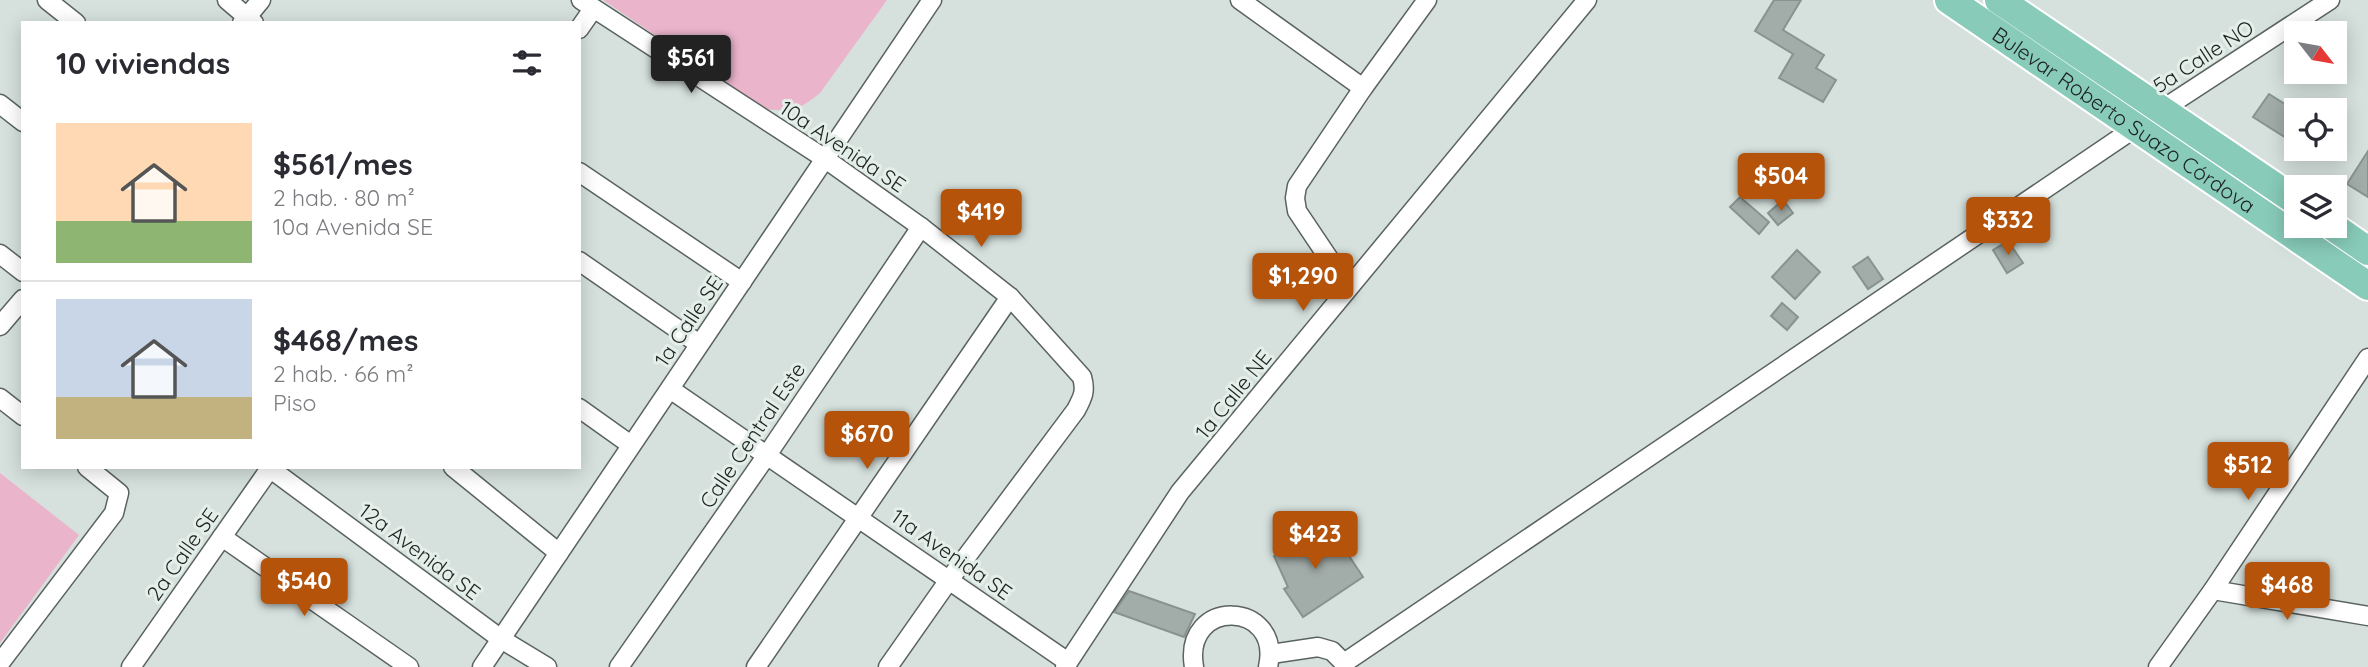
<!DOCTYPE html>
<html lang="es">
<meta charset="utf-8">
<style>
body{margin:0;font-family:Quicksand,sans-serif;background:#f7f7f7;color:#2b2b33;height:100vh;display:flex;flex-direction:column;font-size:26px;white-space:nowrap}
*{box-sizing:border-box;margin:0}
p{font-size:23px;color:#7c7c81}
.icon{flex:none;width:38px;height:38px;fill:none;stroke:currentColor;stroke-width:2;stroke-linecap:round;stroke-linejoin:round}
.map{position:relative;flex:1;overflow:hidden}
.drawer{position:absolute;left:21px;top:21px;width:560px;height:448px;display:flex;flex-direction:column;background:#fff;border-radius:0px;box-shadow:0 4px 18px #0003}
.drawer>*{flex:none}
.needle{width:46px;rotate:121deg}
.controls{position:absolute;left:2284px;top:21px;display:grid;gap:14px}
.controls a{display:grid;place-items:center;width:63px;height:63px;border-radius:0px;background:#fff;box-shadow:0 4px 18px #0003;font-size:35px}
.price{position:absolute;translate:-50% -60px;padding:0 16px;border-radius:7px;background:#b45309;color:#fff;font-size:23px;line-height:46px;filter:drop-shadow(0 2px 4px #0008)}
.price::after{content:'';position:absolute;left:50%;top:42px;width:21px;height:16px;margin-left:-10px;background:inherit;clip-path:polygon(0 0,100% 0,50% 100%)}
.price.on{background:#222;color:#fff}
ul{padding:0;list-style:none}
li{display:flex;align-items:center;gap:21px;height:175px;padding:0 35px}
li+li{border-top:2px solid #e1e1e2}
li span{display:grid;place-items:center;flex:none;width:196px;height:140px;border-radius:0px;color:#555}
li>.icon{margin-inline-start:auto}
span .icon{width:84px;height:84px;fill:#fffc;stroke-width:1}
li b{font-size:30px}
h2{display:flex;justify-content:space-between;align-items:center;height:84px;padding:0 35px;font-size:30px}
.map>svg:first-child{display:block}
.green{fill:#eab4cb}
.building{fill:#a2aca8;stroke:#88928e;stroke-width:2}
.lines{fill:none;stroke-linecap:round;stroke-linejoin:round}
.minor-casing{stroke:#5a6360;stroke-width:21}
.primary-casing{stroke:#fff;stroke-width:32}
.minor{stroke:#fff;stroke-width:18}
.primary{stroke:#88cbb9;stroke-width:28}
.labels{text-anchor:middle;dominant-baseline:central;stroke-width:6;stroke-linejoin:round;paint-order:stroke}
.street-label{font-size:21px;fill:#1e2220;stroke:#e4efea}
</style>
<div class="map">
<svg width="2368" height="667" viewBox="0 0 2368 667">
<rect width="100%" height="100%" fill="#d6e1dd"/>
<g class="green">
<path d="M603,0h284l-67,93c-20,17 -30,19 -56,16z"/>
<path d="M0,473l79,62 -79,108z"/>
</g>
<g class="building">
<path d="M1774,0h27l-18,30 41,25 -8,13 20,12 -13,22 -44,-24 14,-24 -38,-23z"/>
<path d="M2269,94l27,17v12l-10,15 -33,-21z"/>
<path d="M2368,151v46l-21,-13z"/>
<path d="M1740,197l29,25 -10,12 -29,-27z"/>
<path d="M1783,200l10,13 -15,12 -10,-12z"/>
<path d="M2008,241l15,22 -16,10 -14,-23z"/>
<path d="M1797,250l23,22 -25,27 -23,-22z"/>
<path d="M1868,257l15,22 -15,10 -15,-22z"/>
<path d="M1782,303l16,14 -11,13 -16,-14z"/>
<path d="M1320,525l18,27 9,1 16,24 -60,40 -19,-28 4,-2 -14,-31z"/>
<path d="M1129,591l66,23 -11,23 -70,-25z"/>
</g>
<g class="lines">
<defs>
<g id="minor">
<path d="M47,0l29,23"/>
<path d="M227,0l27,23"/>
<path d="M581,0l243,158 97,69 89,70 72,80c4,14 1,20 -6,33l-127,170 -61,87"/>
<path d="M1240,0l123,88"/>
<path d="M242,23l19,-23"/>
<path d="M579,29l14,-20"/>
<path d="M0,104l23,18"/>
<path d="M579,172l163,110"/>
<path d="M0,254l23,18"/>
<path d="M579,261l120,83"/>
<path d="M1348,287l-51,-76 -2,-13 2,-12 66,-98 64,-88"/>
<path d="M0,326l23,-27"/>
<path d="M670,389l398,273"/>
<path d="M0,398l23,18"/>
<path d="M579,408l52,37"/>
<path d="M268,467l233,172 46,28"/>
<path d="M453,467l106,86"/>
<path d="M222,537l187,130"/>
<path d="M2213,590l155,26"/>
<path d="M1271,654l47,-7 14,4 12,12v4"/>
<path d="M0,663l114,-150 5,-20 -32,-26"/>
<path d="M1344,663l819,-554 167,-109"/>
<path d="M131,667l140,-200"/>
<path d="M482,667l450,-667"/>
<path d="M619,667l148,-212 154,-228"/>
<path d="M756,667l254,-370"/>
<path d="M1065,667l115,-175 407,-492"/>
<path d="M1194,667c-12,-70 89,-67 74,0"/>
<path d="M2158,667l55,-77 155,-232"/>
</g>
<g id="primary">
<path id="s1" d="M1949,0l419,286"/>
<path d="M1999,0l297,201"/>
<path d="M2332,226l36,25"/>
</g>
</defs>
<use href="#minor" class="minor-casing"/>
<use href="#primary" class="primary-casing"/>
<use href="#minor" class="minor"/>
<use href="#primary" class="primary"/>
</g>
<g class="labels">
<g class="street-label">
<text transform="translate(2203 56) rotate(-33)">5a Calle NO</text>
<text stroke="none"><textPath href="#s1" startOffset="212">Bulevar Roberto Suazo Córdova</textPath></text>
<text transform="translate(843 146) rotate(34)">10a Avenida SE</text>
<text transform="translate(688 321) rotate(-56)">1a Calle SE</text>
<text transform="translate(1233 394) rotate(-51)">1a Calle NE</text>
<text transform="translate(752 435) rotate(-56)">Calle Central Este</text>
<text transform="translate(420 551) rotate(37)">12a Avenida SE</text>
<text transform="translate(182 554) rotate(-55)">2a Calle SE</text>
<text transform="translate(952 554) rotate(35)">11a Avenida SE</text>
</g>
</g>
</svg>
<div class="controls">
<a><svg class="needle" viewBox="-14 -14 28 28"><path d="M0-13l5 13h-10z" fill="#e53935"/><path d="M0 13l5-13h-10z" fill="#7c7c81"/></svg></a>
<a><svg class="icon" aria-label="locate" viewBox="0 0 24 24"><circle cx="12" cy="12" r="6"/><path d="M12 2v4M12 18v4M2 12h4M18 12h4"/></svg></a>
<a><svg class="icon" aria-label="layers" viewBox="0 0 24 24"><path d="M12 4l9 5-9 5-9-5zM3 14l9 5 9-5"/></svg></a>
</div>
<b class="price on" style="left:691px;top:95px">$561</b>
<b class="price" style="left:1781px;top:213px">$504</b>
<b class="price" style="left:981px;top:249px">$419</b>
<b class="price" style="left:2008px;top:257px">$332</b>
<b class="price" style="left:1303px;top:313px">$1,290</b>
<b class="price" style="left:867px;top:471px">$670</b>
<b class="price" style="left:2248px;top:502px">$512</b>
<b class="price" style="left:1315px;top:571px">$423</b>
<b class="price" style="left:304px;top:618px">$540</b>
<b class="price" style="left:2287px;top:622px">$468</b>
<section class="drawer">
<h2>10 viviendas<svg class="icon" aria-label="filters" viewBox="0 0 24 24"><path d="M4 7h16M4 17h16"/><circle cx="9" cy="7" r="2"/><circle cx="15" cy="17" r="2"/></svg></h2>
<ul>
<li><span style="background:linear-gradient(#ffd9b3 70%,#8fb573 0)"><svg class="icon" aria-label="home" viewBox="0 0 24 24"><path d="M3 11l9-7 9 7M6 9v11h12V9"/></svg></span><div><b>$561/mes</b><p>2 hab. · 80 m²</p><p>10a Avenida SE</p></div></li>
<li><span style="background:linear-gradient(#c9d6e8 70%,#c2b280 0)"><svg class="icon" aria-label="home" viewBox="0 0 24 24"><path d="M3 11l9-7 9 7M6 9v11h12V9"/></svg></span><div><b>$468/mes</b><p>2 hab. · 66 m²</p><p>Piso</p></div></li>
</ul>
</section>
</div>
